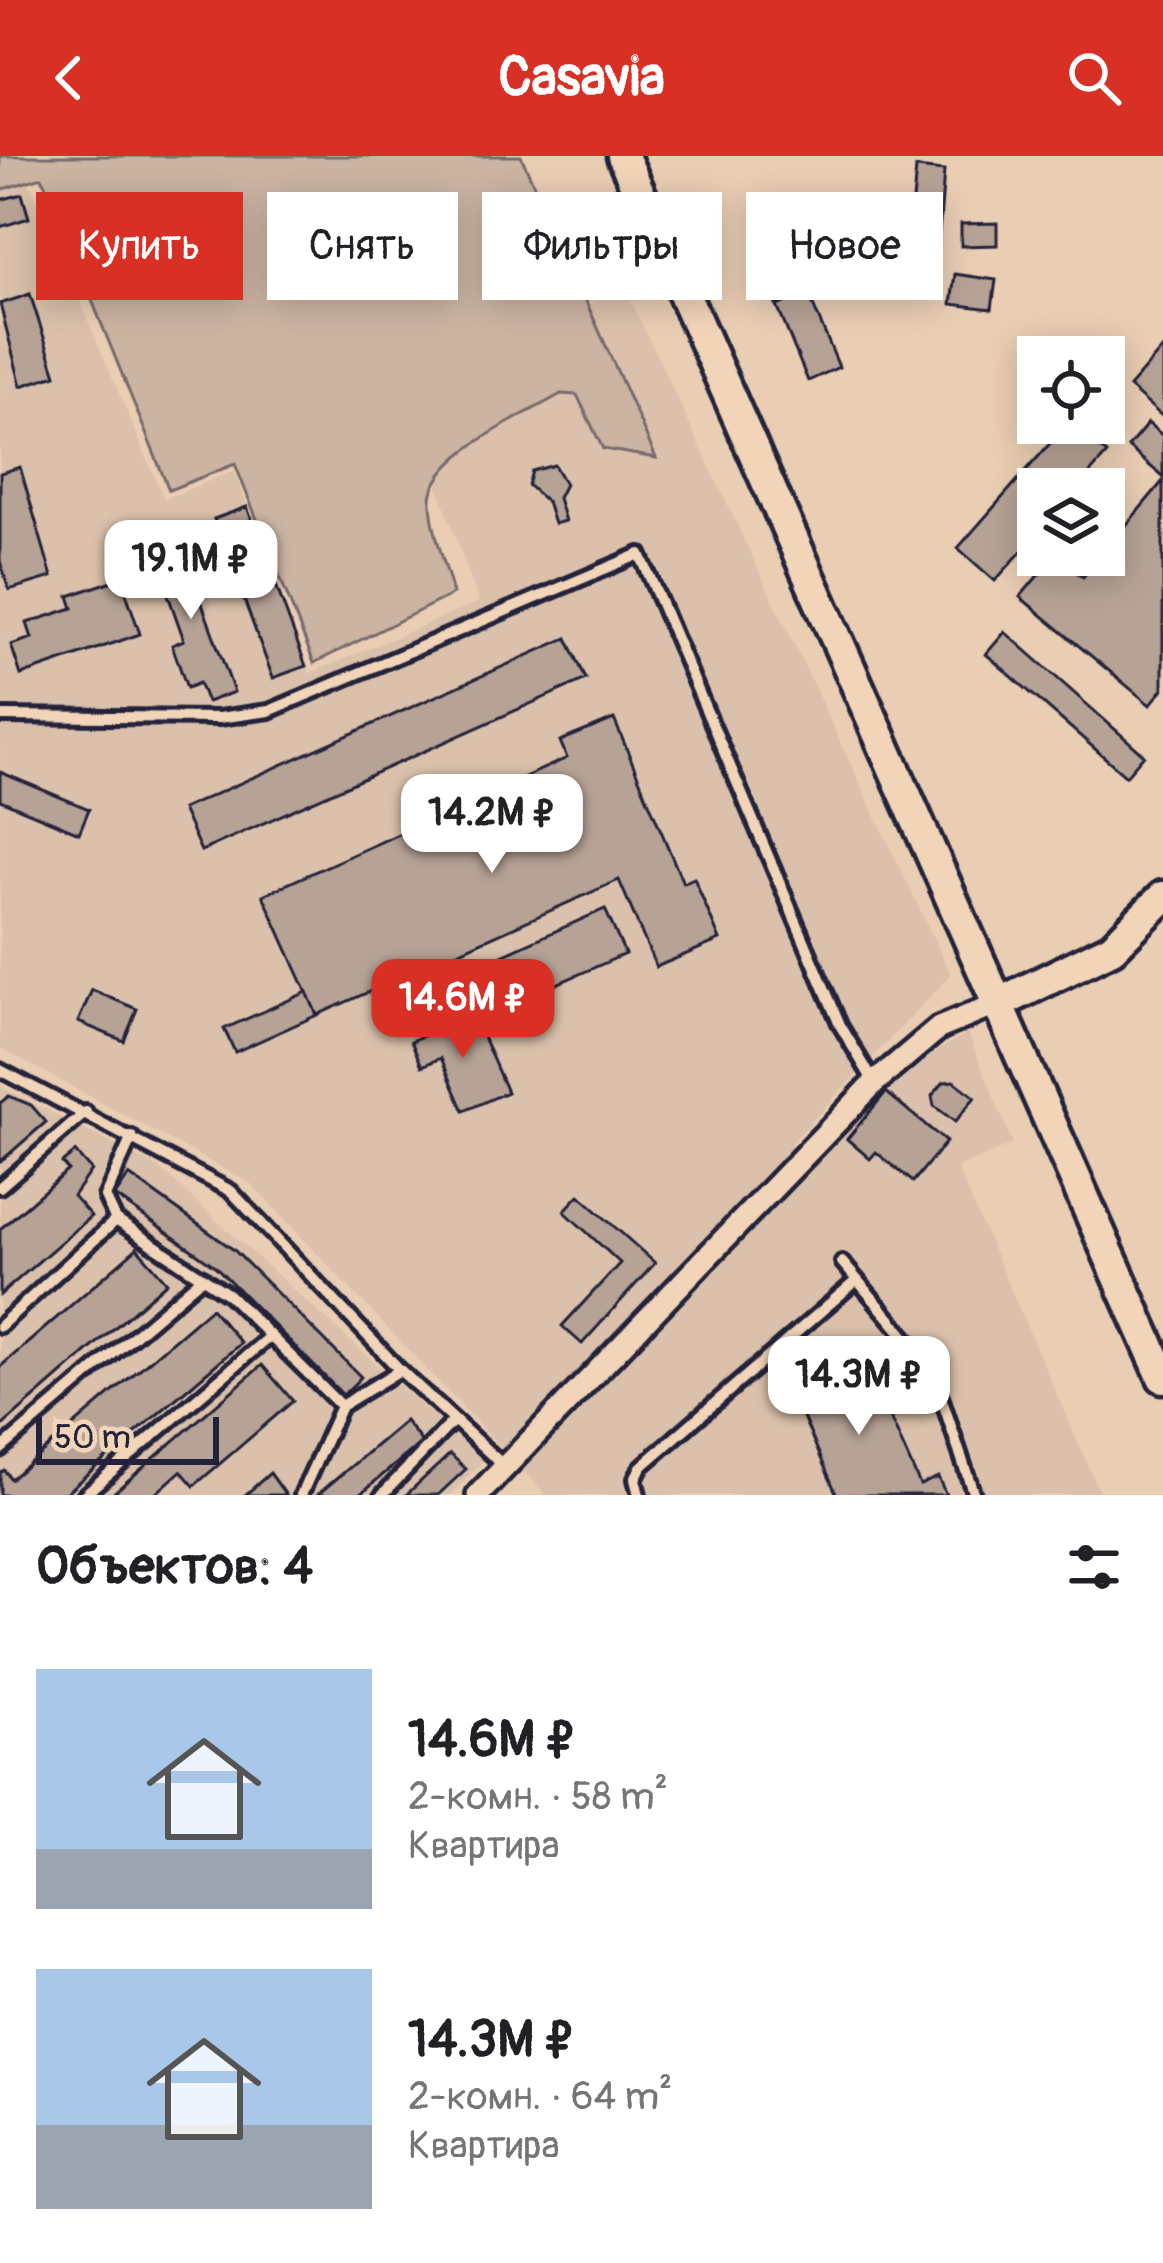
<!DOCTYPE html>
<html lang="ru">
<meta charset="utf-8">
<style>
body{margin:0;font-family:Pangolin,sans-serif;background:#f6f6f6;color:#202124;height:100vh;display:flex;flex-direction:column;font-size:45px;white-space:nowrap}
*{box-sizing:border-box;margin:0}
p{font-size:39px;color:#757577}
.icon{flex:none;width:66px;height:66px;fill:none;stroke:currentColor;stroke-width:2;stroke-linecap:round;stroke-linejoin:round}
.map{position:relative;height:1339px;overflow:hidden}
.panel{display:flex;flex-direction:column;background:#fff;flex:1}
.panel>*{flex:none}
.top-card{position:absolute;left:36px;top:36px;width:1092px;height:108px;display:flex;gap:24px}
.buttons{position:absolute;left:1017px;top:180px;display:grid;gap:24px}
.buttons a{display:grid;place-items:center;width:108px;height:108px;border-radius:0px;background:#fff;box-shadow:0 6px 30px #0003;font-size:60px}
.scale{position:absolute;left:36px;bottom:30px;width:183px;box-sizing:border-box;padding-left:12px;border:6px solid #22223b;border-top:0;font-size:33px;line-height:42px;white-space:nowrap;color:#22223b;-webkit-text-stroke:9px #f2d5b9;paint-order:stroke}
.price{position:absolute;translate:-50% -102px;padding:0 27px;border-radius:24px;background:#fff;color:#222;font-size:39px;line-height:78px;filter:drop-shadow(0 3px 6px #0008)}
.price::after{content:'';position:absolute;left:50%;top:72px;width:36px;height:27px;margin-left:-18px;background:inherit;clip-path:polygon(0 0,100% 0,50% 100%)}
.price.active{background:#d93025;color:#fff}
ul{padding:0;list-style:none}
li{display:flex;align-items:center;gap:36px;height:300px;padding:0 36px}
li span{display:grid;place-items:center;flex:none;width:336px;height:240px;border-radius:0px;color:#555}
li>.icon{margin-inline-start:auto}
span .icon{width:144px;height:144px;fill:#fffc;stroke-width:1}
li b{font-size:51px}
h2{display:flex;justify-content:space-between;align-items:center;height:144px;padding:0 36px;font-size:51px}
.chip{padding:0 42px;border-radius:0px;background:#fff;box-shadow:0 6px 30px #0003;font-size:42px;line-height:108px}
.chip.active{background:#d93025;color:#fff}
header{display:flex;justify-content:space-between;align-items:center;height:156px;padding:0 36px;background:#d93025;color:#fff;font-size:54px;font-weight:800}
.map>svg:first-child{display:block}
.built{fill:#dbc1ab}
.green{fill:#ccb4a2;stroke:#776b6e;stroke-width:3}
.building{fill:#b7a396;stroke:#22223b;stroke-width:3}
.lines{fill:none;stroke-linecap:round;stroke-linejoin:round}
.lane-casing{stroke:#22223b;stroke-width:20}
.street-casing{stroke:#22223b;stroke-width:30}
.secondary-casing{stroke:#22223b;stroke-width:39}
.lane{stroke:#f2d5b9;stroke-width:10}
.street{stroke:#f2d5b9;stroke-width:21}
.secondary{stroke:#f2d5b9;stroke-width:30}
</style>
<header><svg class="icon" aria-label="back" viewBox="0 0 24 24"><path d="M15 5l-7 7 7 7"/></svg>Casavia<svg class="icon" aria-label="search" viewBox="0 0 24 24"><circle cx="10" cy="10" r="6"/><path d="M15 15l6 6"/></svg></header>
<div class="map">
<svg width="1163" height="1339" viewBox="0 0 1163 1339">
<rect width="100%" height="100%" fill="#eaceb4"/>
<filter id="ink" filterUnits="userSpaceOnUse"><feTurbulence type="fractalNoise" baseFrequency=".00833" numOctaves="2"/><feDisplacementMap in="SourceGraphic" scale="24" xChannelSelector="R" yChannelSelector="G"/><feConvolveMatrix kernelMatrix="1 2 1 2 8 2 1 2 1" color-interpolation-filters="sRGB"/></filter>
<g filter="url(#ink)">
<g class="built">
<path d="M22,9l142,334 70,-28 76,202 169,-71 -56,-156 197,-168 331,697 -161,169 23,21 71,-84 84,-48 45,111 -56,24 144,327h-555l-296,-312 -250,-135v-876z"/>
<path d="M0,930l159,82 324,293 -32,34h-451z"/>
</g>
<path class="green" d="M0,0h521l135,302 -53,-9 -26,-54 -16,-1c-36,21 -133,63 -130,109 1,29 15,62 22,91l-139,69 -79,-199 -66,26 -127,-313 -42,13z"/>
<g class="building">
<path d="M916,12l28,3 -6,77 -29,-3z"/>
<path d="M22,38l7,24 -29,9v-27z"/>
<path d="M997,67v22l-36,1v-22z"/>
<path d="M784,102l16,37 -24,10 -16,-36z"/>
<path d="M955,118l41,6 -4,29 -41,-5z"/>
<path d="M808,137l31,74 -31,14 -31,-75z"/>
<path d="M30,138l26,81 -35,11 -21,-82z"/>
<path d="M1163,192v69l-34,-30z"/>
<path d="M1068,267l39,31 -31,35h-38v44l-43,48 -37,-33z"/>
<path d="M1148,267l15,13v41l-35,-30z"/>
<path d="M554,309l11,19 -7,14 7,23 -11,3 -7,-22 -19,-17 4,-14z"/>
<path d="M20,311l32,110 -43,13 -9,-29v-88z"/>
<path d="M1163,325v208l-13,16 -130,-108 35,-42 28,22z"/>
<path d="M247,351l59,159 -33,12 -59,-159z"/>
<path d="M176,376l58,160 -27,10 -8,-19 -12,5 -15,-43 12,-5 -35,-99z"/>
<path d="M121,422l19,56 -119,41 -10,-30 21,-7 -5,-15 46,-15 -4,-12z"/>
<path d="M1005,476l139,123 -18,21 -140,-122z"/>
<path d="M567,482l19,41 -385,172 -19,-42z"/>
<path d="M614,563l69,164 11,-5 26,62 -64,27 -37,-87 -302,135 -54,-120 304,-137 -7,-17z"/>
<path d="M0,616l89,37 -10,24 -79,-33z"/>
<path d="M605,753l20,45 -132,58 -20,-44z"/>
<path d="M92,834l45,19 -13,32 -46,-19z"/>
<path d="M307,836l10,23 -82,37 -11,-23z"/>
<path d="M473,858l34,78 -43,19 -23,-53 -19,8 -11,-25z"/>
<path d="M954,925l21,16 -20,25 -21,-16 -2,-10 12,-14z"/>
<path d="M886,936l60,50 -33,40 -37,-30 -6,7 -23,-20z"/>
<path d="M9,940l22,9 15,17 -46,40v-59z"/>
<path d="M75,996l16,18 -18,26 18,20 -91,79v-66l68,-59 -6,-7z"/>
<path d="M129,1019l105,75 127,127 -18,18 -127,-128 -101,-71z"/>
<path d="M579,1039l76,68 -73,81 -20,-18 58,-63 -56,-52z"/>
<path d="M137,1092l30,34 -167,146v-61z"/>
<path d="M211,1152l30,35 -178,152h-63v-22l4,-3 7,9z"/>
<path d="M866,1207l54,122 18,-8 8,18h-109l-44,-101z"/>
<path d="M262,1209l31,36 -99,85 -13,-15 -27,24h-43z"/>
<path d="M405,1265l17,21 -63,53h-42z"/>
<path d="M450,1298l16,15 -28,26h-32z"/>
<path d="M270,1317l16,22h-41z"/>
</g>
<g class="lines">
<defs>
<g id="lane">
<path d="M0,560l219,2 50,-7 371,-157 200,471 34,57"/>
<path d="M0,914l231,121 169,179 105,97"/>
<path d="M0,1031l86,-75"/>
<path d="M116,1064l113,75 112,111"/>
<path d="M842,1106l89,105 43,128"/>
<path d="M0,1170l116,-106 -11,-23 27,-60"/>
<path d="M0,1294l203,-173"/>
<path d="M84,1339l186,-159"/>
<path d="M301,1339l40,-89 59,-36"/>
<path d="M382,1339l70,-73"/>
<path d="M639,1339l-4,-16 6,-12 216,-187"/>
</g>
<path id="street" d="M478,1339l396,-412 65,-55 63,-26"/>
<g id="secondary">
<path d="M623,0l540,1221"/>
<path d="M1002,846l110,-54 51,-51"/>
</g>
</defs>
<use href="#lane" class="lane-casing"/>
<use href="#street" class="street-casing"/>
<use href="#secondary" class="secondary-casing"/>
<use href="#lane" class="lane"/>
<use href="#street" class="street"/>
<use href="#secondary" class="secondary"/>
</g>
</g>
</svg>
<div class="buttons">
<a><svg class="icon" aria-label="locate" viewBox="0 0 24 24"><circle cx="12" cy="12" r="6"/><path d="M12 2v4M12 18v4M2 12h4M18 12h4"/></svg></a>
<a><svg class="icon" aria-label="layers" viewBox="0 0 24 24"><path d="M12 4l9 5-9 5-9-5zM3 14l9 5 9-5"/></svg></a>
</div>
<div class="scale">50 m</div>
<b class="price" style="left:191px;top:466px">19.1M ₽</b>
<b class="price" style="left:492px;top:720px">14.2M ₽</b>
<b class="price active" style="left:463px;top:905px">14.6M ₽</b>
<b class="price" style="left:859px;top:1282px">14.3M ₽</b>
<div class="top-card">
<a class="chip active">Купить</a>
<a class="chip">Снять</a>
<a class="chip">Фильтры</a>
<a class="chip">Новое</a>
</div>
</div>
<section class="panel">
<h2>Объектов: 4<svg class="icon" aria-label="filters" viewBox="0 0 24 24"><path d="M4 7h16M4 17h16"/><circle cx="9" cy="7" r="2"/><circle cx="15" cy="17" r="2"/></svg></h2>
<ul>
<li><span style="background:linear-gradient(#a9c7e8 75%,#9aa5b1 0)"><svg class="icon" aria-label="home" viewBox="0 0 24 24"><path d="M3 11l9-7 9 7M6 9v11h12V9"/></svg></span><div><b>14.6M ₽</b><p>2-комн. · 58 m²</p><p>Квартира</p></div></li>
<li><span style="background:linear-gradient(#a9c7e8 65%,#9aa5b1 0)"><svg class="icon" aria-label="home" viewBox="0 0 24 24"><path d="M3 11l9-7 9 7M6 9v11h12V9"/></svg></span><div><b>14.3M ₽</b><p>2-комн. · 64 m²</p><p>Квартира</p></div></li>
</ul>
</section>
